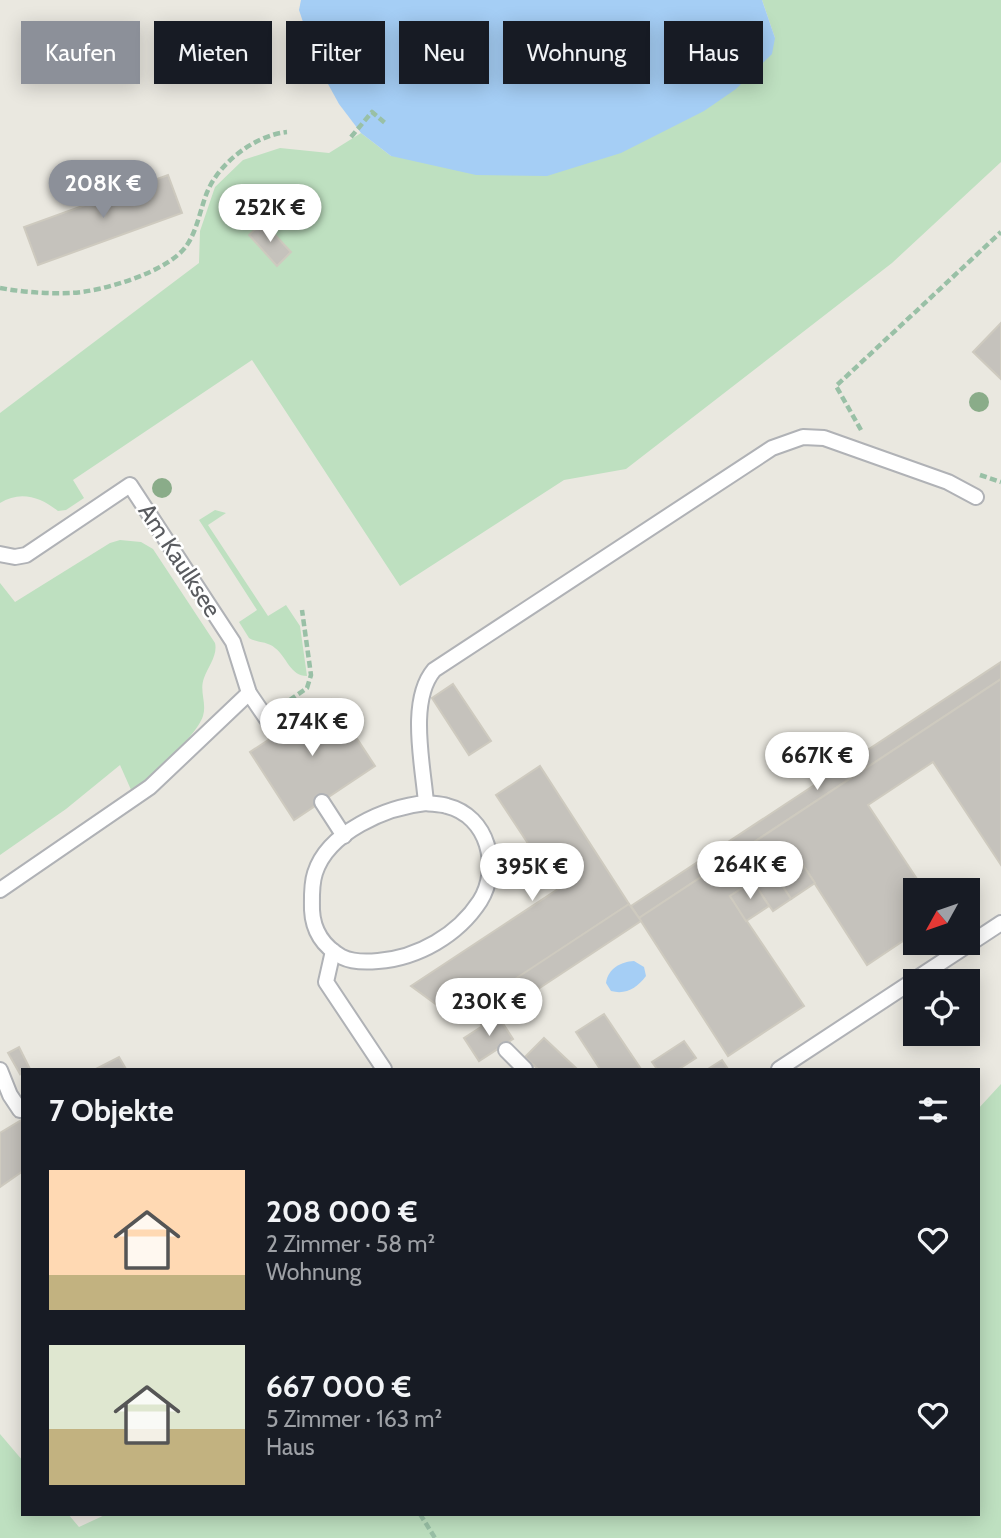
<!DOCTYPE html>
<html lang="de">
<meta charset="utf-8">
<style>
body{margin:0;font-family:Cabin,sans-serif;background:#20242c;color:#f1f3f6;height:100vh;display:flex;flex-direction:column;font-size:26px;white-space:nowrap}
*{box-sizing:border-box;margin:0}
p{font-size:23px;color:#9ea1a6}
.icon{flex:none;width:38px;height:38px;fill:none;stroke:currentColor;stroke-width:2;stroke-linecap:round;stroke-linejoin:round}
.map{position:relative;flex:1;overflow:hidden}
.side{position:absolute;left:21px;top:1068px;width:959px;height:448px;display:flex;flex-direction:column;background:#171b24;border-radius:0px;box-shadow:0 4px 18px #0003}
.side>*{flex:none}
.guide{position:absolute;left:21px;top:21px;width:959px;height:63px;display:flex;gap:14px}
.needle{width:46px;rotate:230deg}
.fabs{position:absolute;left:903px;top:878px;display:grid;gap:14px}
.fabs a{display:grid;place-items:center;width:77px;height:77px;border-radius:0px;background:#171b24;box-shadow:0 4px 18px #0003;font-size:35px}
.price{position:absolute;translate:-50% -60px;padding:0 16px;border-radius:24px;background:#fff;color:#222;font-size:23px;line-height:46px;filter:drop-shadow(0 2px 4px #0008)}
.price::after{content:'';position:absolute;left:50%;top:42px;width:21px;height:16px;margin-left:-10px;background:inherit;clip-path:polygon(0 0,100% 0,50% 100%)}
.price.active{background:#8c9099;color:#fff}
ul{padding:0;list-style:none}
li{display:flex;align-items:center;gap:21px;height:175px;padding:0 28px}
li span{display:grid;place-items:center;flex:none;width:196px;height:140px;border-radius:0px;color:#555}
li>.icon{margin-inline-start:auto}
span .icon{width:84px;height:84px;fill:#fffc;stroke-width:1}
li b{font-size:30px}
h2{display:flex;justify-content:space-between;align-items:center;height:84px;padding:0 28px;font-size:30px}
.chip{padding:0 24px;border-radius:0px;background:#171b24;box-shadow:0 4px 18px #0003;font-size:24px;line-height:63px}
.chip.active{background:#8c9099;color:#fff}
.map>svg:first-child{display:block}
.green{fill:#bee0c0}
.water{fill:#a5cef5}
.building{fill:#c5c2bc;stroke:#cecabf;stroke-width:2}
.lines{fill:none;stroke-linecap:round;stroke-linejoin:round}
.lane-casing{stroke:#b0b2b6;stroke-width:18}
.path{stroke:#99c0a6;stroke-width:4.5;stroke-dasharray:7 3.5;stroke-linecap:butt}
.lane{stroke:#fff;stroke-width:14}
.tree{fill:#8aac89}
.labels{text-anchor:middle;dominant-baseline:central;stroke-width:5;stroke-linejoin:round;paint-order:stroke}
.street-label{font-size:24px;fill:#595b5f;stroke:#fff}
</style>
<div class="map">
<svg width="1001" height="1538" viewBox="0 0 1001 1538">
<rect width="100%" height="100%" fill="#eae8e0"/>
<g class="green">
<path d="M762,0h239v162l-109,101 -266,206 -62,11 -164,106 -148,-226 -179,120 11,18 -18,12 -8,1c-17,-14 -38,-21 -58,-8v-90l199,-150 1,-32 15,-44 28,-27 37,-12 49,5 32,-20 30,23 384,-118z"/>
<path d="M215,510l11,3 -18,12 60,91 18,-11 14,21 7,50c-17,0 -20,-19 -32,-28 -8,-7 -18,-5 -26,-10l-10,-16 18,-12 -58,-90z"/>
<path d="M120,540l21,2 12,7 62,94c3,12 -7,24 -11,35 -5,13 3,25 -1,38 -8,23 -52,58 -71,76l-12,-27 -54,44 -66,46v-272l15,19 95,-59z"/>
<path d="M1001,1084v454h-1001v-104l23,27v53h45l11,13 28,-13h871v-405z"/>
</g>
<g class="water">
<path d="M301,0h461l13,38 -3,16 -36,35 -32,22 -83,42 -74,23 -71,-1 -85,-19 -30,-23 -22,-29 -22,-40 -18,-54z"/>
<path d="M634,961l10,6 2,9c-9,12 -20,19 -35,15l-5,-8c2,-15 15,-21 28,-22z"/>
</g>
<g class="building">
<path d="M168,175l14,38 -144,52 -14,-38z"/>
<path d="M263,222l28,30 -14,14 -28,-31z"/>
<path d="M1001,323v56l-28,-27z"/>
<path d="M1001,662v17l-362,239 -8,-12z"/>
<path d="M1001,679v186l-68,-103 -65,43 57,86h-10v42l-48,32 -72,-112 -65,43 74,110 -76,50 -89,-138z"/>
<path d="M453,684l38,57 -22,14 -37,-57z"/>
<path d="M331,699l44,67 -81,54 -44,-68 35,-23 -4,-6 19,-12 4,5z"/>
<path d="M540,766l89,138 -173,115 -45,-33 147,-97 -62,-94z"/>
<path d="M795,853l20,30 -24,16 -20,-31z"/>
<path d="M776,876l15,23 -18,12 -16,-23z"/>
<path d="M753,881l16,25 -23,15 -16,-25z"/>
<path d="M629,904l12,17 -159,105 -11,-18z"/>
<path d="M604,1014l37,55h-41l-24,-37z"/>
<path d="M498,1016l15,23 -34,22 -15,-23z"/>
<path d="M544,1038l33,31h-39l-13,-12z"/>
<path d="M684,1041l12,17 -17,11h-22l-5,-7z"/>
<path d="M19,1047l11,22h-7l-3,5 -12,-21z"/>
<path d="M119,1057l7,12h-30z"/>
<path d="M722,1060l6,9h-20z"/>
<path d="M23,1119v52l-23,16v-54z"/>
</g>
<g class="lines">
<defs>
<g id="lane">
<path d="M0,554l15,3 11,-2 104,-70 103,157 16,51 28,41"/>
<path d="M322,802l22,34"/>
<path d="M426,803c-3,-38 -18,-102 8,-133l338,-222 31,-11 21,1 124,44 28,15"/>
<path d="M426,803c7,1 15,1 21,3 41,10 54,61 33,95 -22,34 -62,57 -102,60 -11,1 -26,1 -36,-4 -18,-10 -29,-26 -30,-47 0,-12 -1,-25 3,-37 13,-41 71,-66 111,-70z"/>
<path d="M0,890l150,-103 99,-94"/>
<path d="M333,951l-7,31 58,87"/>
<path d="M506,1050l19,19"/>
<path d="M779,1069l222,-146"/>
<path d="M0,1070l10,25 10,15"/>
</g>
</defs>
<use href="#lane" class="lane-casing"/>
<g class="path">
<path d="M351,137l21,-25 13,11"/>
<path d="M0,288c23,4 46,6 70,5 31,-1 99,-21 117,-48 10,-15 13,-34 19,-50 11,-31 49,-60 81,-63"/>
<path d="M861,430l-25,-44 165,-154"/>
<path d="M980,475l21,7"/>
<path d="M281,706l26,-18 4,-13 -9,-65"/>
<path d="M420,1514l15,24"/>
</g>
<use href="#lane" class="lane"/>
</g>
<g class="tree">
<circle cx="979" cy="402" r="10"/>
<circle cx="162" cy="488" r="10"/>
</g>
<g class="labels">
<g class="street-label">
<text transform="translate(180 560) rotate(57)">Am Kaulksee</text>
</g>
</g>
</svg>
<div class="fabs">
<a><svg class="needle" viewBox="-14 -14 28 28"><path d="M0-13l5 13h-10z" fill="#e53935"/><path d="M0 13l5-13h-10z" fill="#9ea1a6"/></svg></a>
<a><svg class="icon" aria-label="locate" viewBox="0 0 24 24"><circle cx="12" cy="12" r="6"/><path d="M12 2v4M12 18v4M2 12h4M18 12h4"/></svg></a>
</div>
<b class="price active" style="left:103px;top:220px">208K €</b>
<b class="price" style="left:270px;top:244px">252K €</b>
<b class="price" style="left:312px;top:758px">274K €</b>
<b class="price" style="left:817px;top:792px">667K €</b>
<b class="price" style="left:750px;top:901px">264K €</b>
<b class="price" style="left:532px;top:903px">395K €</b>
<b class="price" style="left:489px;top:1038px">230K €</b>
<div class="guide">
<a class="chip active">Kaufen</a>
<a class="chip">Mieten</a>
<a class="chip">Filter</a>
<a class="chip">Neu</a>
<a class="chip">Wohnung</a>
<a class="chip">Haus</a>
</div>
<section class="side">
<h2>7 Objekte<svg class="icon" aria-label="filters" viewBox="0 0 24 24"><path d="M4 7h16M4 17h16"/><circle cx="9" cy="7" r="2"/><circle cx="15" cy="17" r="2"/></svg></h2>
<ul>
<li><span style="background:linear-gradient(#ffd9b3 75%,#c2b280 0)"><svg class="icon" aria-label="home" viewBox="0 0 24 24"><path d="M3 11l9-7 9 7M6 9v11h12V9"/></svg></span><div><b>208 000 €</b><p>2 Zimmer · 58 m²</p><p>Wohnung</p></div><svg class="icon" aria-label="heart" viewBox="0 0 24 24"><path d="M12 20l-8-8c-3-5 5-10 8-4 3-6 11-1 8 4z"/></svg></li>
<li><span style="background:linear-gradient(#dfe7d0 60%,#c2b280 0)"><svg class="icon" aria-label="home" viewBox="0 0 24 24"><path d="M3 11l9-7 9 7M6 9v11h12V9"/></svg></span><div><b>667 000 €</b><p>5 Zimmer · 163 m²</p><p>Haus</p></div><svg class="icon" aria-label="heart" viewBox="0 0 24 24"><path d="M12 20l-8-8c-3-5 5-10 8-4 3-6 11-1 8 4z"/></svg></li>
</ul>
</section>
</div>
